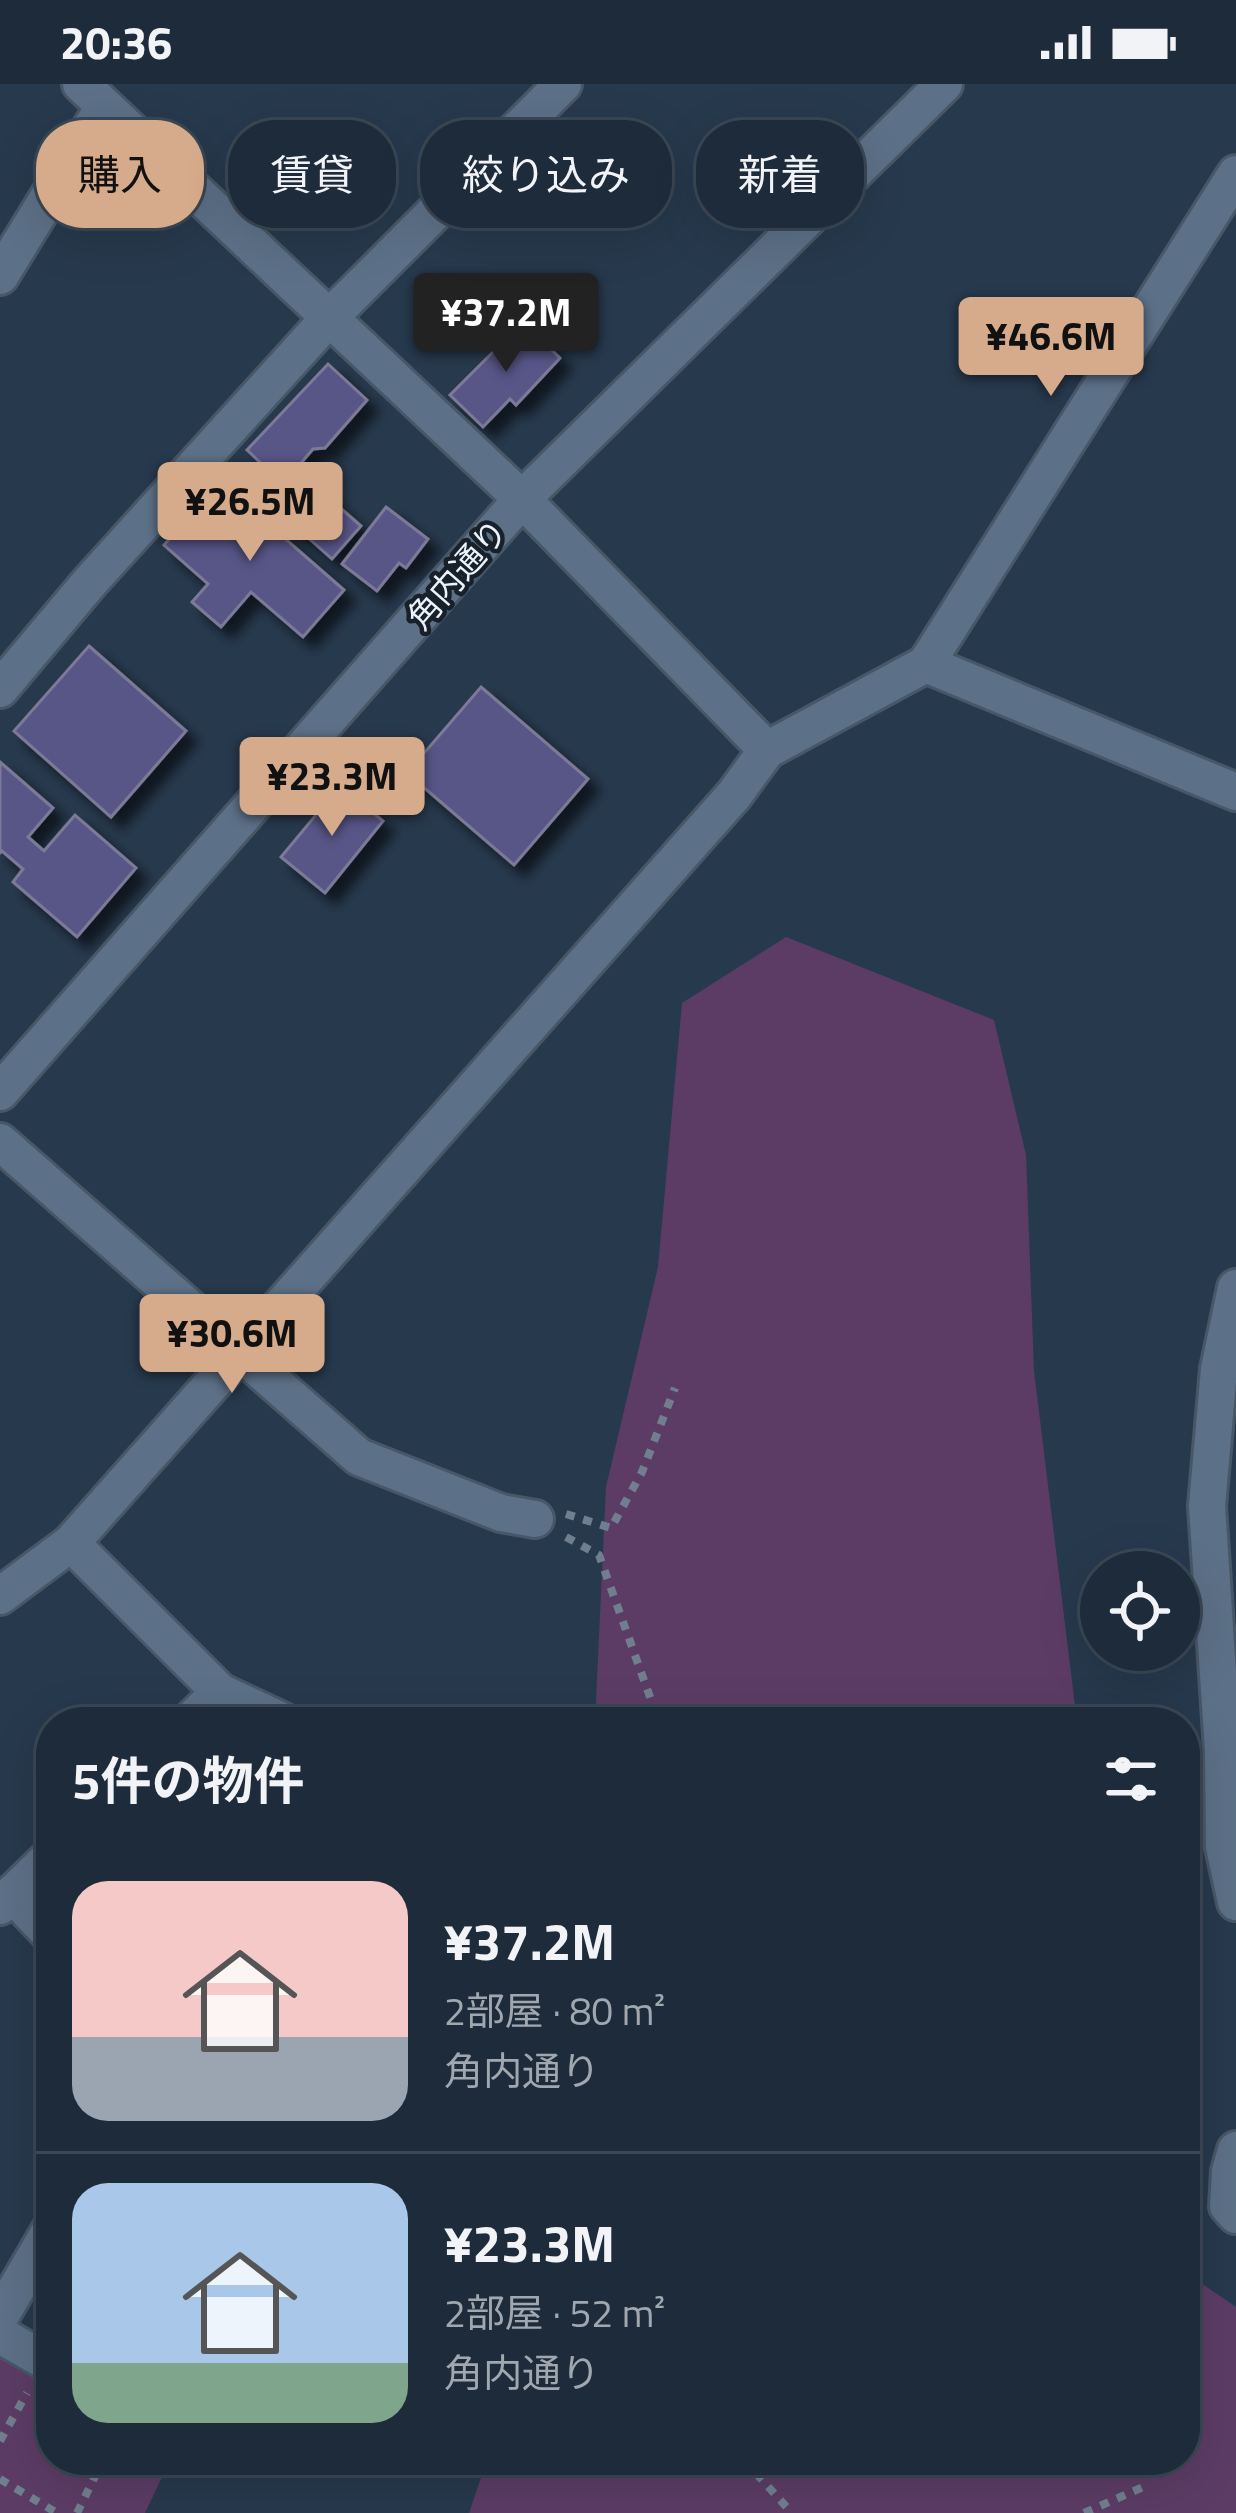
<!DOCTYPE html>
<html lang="ja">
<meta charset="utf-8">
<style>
body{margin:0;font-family:"Titillium Web","Noto Sans JP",sans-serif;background:#2a3745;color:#f1f3f6;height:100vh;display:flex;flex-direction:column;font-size:45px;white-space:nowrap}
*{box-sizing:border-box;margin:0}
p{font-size:39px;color:#a0a7af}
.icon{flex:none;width:66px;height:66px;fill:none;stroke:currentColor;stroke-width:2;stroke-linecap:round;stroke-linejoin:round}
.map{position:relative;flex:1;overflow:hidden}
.sheet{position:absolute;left:36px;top:1623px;width:1164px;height:768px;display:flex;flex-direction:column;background:#1d2b3a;border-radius:48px;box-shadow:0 12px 48px #0002,0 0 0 3px #3b4754}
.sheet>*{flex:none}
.hud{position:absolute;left:36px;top:36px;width:1164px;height:108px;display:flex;gap:24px}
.controls{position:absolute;left:1080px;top:1467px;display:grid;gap:24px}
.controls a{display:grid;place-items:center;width:120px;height:120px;border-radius:50%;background:#1d2b3a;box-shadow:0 12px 48px #0002,0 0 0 3px #3b4754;font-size:60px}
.price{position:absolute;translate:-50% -102px;padding:0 27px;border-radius:12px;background:#d6ab8b;color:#111;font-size:39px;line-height:78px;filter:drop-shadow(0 3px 6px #0008)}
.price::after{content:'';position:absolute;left:50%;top:72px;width:36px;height:27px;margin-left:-18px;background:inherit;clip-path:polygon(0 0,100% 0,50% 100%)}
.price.current{background:#222;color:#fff}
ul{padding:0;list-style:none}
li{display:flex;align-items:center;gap:36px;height:300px;padding:0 36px}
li+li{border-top:3px solid #3b4754}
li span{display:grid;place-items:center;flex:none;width:336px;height:240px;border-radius:36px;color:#555}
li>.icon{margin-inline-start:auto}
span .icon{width:144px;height:144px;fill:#fffc;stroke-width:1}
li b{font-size:51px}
h2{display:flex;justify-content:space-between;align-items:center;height:144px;padding:0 36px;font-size:51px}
.pill{padding:0 42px;border-radius:48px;background:#1d2b3a;box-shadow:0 12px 48px #0002,0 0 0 3px #3b4754;font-size:42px;line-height:108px}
.pill.current{background:#d6ab8b;color:#111}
.status{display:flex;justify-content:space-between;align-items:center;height:84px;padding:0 60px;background:#1d2b3a;direction:ltr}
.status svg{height:33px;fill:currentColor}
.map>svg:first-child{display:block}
.green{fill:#5c3c65}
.building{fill:#595687;stroke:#7b7a96;stroke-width:3;filter:url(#shadow)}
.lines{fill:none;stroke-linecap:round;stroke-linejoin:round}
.minor-casing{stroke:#485768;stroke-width:42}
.path{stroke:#707f8f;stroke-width:8;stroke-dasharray:9 9;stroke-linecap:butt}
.minor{stroke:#5c7087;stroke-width:36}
.labels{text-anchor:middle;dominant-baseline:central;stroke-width:9;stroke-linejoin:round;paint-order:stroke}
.street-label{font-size:33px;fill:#eaf3fd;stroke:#182029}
</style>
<div class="status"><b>20:36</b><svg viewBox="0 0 49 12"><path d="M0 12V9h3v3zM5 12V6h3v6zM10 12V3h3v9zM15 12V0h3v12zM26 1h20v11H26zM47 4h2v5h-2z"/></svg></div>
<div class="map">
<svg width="1236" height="2429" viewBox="0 0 1236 2429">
<defs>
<filter id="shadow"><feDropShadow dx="11" dy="11" stdDeviation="6" flood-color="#0009"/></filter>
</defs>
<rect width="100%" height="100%" fill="#27394d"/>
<g class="green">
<path d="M786,853l208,83 32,135 8,216 43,351h-482l11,-235 52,-220 24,-264z"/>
<path d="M1185,2188l51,35v206h-767l18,-53h698z"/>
<path d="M0,2272l51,32v72l118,2 -24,51h-145z"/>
</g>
<g class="building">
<path d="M523,238l37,36 -44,47 -6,-6 -27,28 -33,-32z"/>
<path d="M328,280l39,36 -42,48 -12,1 -30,35 -36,-34z"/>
<path d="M305,393l56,49 -29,33 -72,-64 6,-6 16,14z"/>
<path d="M213,404l8,7 6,-7 117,102 -41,47 -52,-45 -30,35 -29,-25 16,-18 -44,-39z"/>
<path d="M386,423l42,32 -22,29 -7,-5 -22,28 -35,-27z"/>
<path d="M89,562l97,85 -75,86 -97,-86z"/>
<path d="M481,603l107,92 -74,86 -107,-92z"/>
<path d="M0,678l53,46 -25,29 16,14 31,-36 61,53 -59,69 -64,-55 10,-13 -21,-18 -2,2z"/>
<path d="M340,702l43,35 -58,72 -44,-36z"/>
</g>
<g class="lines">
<defs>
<g id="minor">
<path d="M81,0l441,415 245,251"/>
<path d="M0,192l104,-169"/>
<path d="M926,580l310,-490"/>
<path d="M0,605l89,-106 240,-265 234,-234"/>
<path d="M0,1008l522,-593 422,-415"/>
<path d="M0,1058l359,315 142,56 34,6"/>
<path d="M1236,1204l-17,81 -12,137 16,244 1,97 12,55"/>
<path d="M71,1459l149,149 64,30"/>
<path d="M0,1512l71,-53 663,-748 33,-45 159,-86 310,128"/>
<path d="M189,1638l31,-30"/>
<path d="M12,1810l39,41"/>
<path d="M0,1822l51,-50"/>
<path d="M1236,2066l-6,21 -2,35 8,9"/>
<path d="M0,2233l51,-88"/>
<path d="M0,2251l51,29"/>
</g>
</defs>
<use href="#minor" class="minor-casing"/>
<g class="path">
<path d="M566,1430l45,14 31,-56 33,-84"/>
<path d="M566,1453l33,18 60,167"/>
<path d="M0,2357l27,-48"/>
<path d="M744,2376l48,53"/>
<path d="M0,2395l57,34"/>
<path d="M77,2429l26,-53"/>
<path d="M1084,2429l59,-26"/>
</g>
<use href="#minor" class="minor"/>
</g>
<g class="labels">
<g class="street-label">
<text transform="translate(457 490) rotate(-49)">角内通り</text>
</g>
</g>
</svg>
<div class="controls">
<a><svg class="icon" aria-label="locate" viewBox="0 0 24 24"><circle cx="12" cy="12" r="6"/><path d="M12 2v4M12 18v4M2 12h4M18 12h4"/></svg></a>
</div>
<b class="price current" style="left:506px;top:291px">¥37.2M</b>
<b class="price" style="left:1051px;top:315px">¥46.6M</b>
<b class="price" style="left:250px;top:480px">¥26.5M</b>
<b class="price" style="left:332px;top:755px">¥23.3M</b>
<b class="price" style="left:232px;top:1312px">¥30.6M</b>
<div class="hud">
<a class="pill current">購入</a>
<a class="pill">賃貸</a>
<a class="pill">絞り込み</a>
<a class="pill">新着</a>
</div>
<section class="sheet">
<h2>5件の物件<svg class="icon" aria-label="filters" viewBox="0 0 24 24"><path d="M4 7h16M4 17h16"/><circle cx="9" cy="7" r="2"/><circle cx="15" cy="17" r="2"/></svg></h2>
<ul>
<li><span style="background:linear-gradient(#f6c9c9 65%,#9aa5b1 0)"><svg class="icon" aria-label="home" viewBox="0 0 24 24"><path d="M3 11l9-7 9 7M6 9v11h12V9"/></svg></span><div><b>¥37.2M</b><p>2部屋 · 80 m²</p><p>角内通り</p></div></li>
<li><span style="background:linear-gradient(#a9c7e8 75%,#7fa58c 0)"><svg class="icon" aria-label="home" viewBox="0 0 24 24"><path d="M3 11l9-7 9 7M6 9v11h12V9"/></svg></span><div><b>¥23.3M</b><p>2部屋 · 52 m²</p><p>角内通り</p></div></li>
</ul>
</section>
</div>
